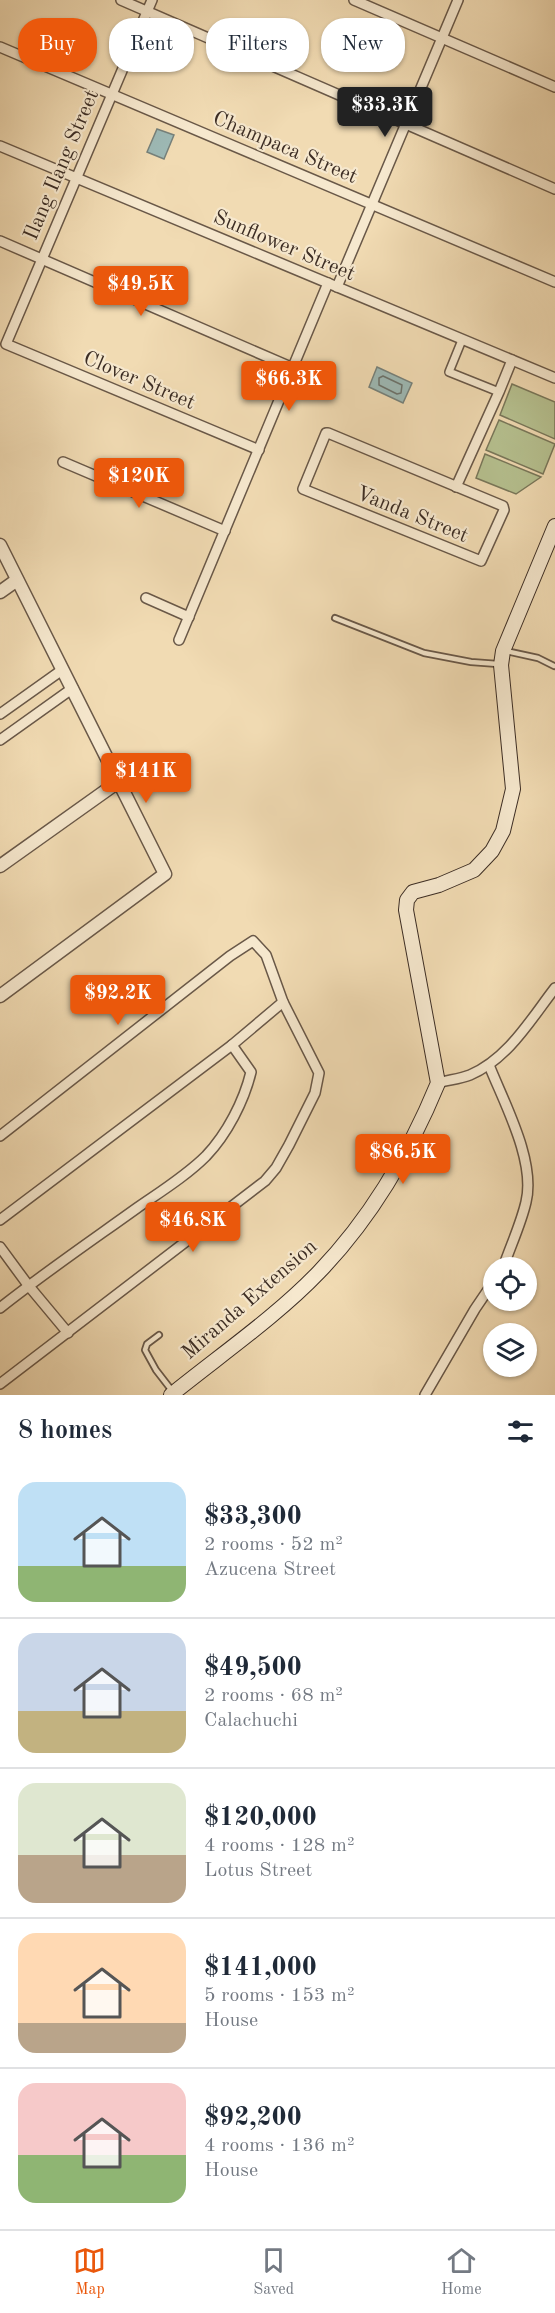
<!DOCTYPE html>
<meta charset="utf-8">
<style>
body{margin:0;font-family:"Old Standard TT",serif;background:#f6f6f7;color:#1f2937;height:100vh;display:flex;flex-direction:column;font-size:22px;white-space:nowrap}
*{box-sizing:border-box;margin:0}
p{font-size:20px;color:#747a83}
.icon{flex:none;width:33px;height:33px;fill:none;stroke:currentColor;stroke-width:2;stroke-linecap:round;stroke-linejoin:round}
.map{position:relative;height:1395px;overflow:hidden}
.details{display:flex;flex-direction:column;background:#fff;flex:1}
.details>*{flex:none}
.top-card{position:absolute;left:18px;top:18px;width:519px;height:54px;display:flex;gap:12px}
.tools{position:absolute;left:483px;top:1257px;display:grid;gap:12px}
.tools a{display:grid;place-items:center;width:54px;height:54px;border-radius:50%;background:#fff;box-shadow:0 2px 4px #0004;font-size:30px}
.price{position:absolute;translate:-50% -51px;padding:0 14px;border-radius:6px;background:#ea580c;color:#fff;font-size:20px;line-height:39px;filter:drop-shadow(0 2px 3px #0008)}
.price::after{content:'';position:absolute;left:50%;top:36px;width:18px;height:14px;margin-left:-9px;background:inherit;clip-path:polygon(0 0,100% 0,50% 100%)}
.price.active{background:#222;color:#fff}
ul{padding:0;list-style:none}
li{display:flex;align-items:center;gap:18px;height:150px;padding:0 18px}
li+li{border-top:2px solid #e0e1e3}
li span{display:grid;place-items:center;flex:none;width:168px;height:120px;border-radius:18px;color:#555}
li>.icon{margin-inline-start:auto}
span .icon{width:72px;height:72px;fill:#fffc;stroke-width:1}
li b{font-size:26px}
h2{display:flex;justify-content:space-between;align-items:center;height:72px;padding:0 18px;font-size:26px}
.tag{padding:0 21px;border-radius:24px;background:#fff;box-shadow:0 2px 4px #0004;font-size:21px;line-height:54px}
.tag.active{background:#ea580c;color:#fff}
.tab-bar{display:flex;justify-content:space-around;align-items:center;height:84px;border-top:2px solid #e0e1e3;background:#fff;font-size:16px;color:#747a83}
.tab-bar a{display:grid;justify-items:center;gap:3px}
.tab-bar .active{color:#ea580c}
.map>svg:first-child{display:block}
.green{fill:#b6c190;stroke:#79775a;stroke-width:1.5}
.water{fill:#9db9b5;stroke:#76817b;stroke-width:1.5}
.lines{fill:none;stroke-linecap:round;stroke-linejoin:round}
.shore{stroke:#6c736c;stroke-width:1.5}
.service-casing{stroke:#695848;stroke-width:8}
.pedestrian-casing{stroke:#695848;stroke-width:10}
.minor-casing{stroke:#695848;stroke-width:12}
.tertiary-casing{stroke:#695848;stroke-width:15}
.secondary-casing{stroke:#3c2d24;stroke-width:16}
.service{stroke:#f6e8ce;stroke-width:4.5}
.pedestrian{stroke:#f6e8ce;stroke-width:7}
.minor{stroke:#f6e8ce;stroke-width:9}
.tertiary{stroke:#f6e8ce;stroke-width:12}
.secondary{stroke:#f6e8ce;stroke-width:14}
.labels{text-anchor:middle;dominant-baseline:central;stroke-width:4.5;stroke-linejoin:round;paint-order:stroke}
.street-label{font-size:21px;fill:#3c2d24;stroke:#f6e8ce}
</style>
<div class="map">
<svg width="555" height="1395" viewBox="0 0 555 1395">
<rect width="100%" height="100%" fill="#f1dbb3"/>
<filter id="stains"><feTurbulence type="fractalNoise" baseFrequency=".00333" numOctaves="4"/><feColorMatrix values="0 0 0 0 .2 0 0 0 0 .09 0 0 0 0 .02 0 0 0 .5 -.17"/></filter>
<radialGradient id="worn" r=".72"><stop offset=".6" stop-color="#630" stop-opacity="0"/><stop offset="1" stop-color="#630" stop-opacity=".3"/></radialGradient>
<g class="green">
<path d="M512,384l43,18v37l-55,-24z"/>
<path d="M499,420l56,24 -12,30 -57,-24z"/>
<path d="M485,454l56,23 -25,17 -40,-16z"/>
</g>
<g class="water">
<path d="M157,129l17,6 -10,24 -17,-7z"/>
<path d="M377,367l35,16 -9,20 -34,-16z"/>
</g>
<g class="lines">
<path class="shore" d="M383,376l19,9 -1,8 -4,1 -18,-9v-7z"/>
<defs>
<g id="service">
<path d="M335,618l89,35 47,9 27,2"/>
<path d="M506,651l32,7 16,8"/>
<path d="M159,1335l-12,9 -2,6 11,20 17,22"/>
</g>
<path id="pedestrian" d="M462,340l-13,32 50,20"/>
<g id="minor">
<path d="M121,0l434,189"/>
<path d="M152,0l-146,344 253,106"/>
<path d="M354,0l201,87"/>
<path d="M0,47l555,235"/>
<path d="M0,146l555,232"/>
<path d="M0,241l293,127"/>
<path d="M337,287l121,-287"/>
<path d="M326,433h2l175,73 1,4 -23,51 -178,-72z"/>
<path d="M63,462l162,69"/>
<path d="M456,487l43,-95 13,-32"/>
<path d="M146,598l43,19"/>
<path d="M179,640l149,-357"/>
<path d="M0,714l62,-44"/>
<path d="M0,740l73,-52"/>
<path d="M489,1065c15,38 47,96 37,137 -5,22 -16,45 -23,66"/>
<path d="M438,1083c10,-3 22,-4 32,-8 38,-16 61,-56 85,-87"/>
<path d="M0,1136l230,-180 23,-15 13,14 17,47 36,71 -4,20 -26,52 -13,23 -11,13 -265,203"/>
<path d="M0,1220l232,-175 51,-43"/>
<path d="M0,1247l28,38 40,48"/>
<path d="M0,1308c44,-35 91,-67 137,-100 23,-16 49,-32 69,-52 21,-22 38,-55 45,-84l-19,-27"/>
<path d="M425,1395l50,-86 19,-28"/>
</g>
<g id="tertiary">
<path d="M0,545l165,329 -165,122"/>
<path d="M0,592l17,-12"/>
<path d="M0,866l118,-84"/>
</g>
<path id="secondary" d="M171,1395c48,-39 106,-79 148,-123 51,-53 91,-121 119,-189l-32,-173 1,-10 6,-8 26,-7 35,-15 18,-19 11,-20 10,-42 -12,-124 2,-14 52,-125"/>
</defs>
<use href="#service" class="service-casing"/>
<use href="#pedestrian" class="pedestrian-casing"/>
<use href="#minor" class="minor-casing"/>
<use href="#tertiary" class="tertiary-casing"/>
<use href="#secondary" class="secondary-casing"/>
<use href="#service" class="service"/>
<use href="#pedestrian" class="pedestrian"/>
<use href="#minor" class="minor"/>
<use href="#tertiary" class="tertiary"/>
<use href="#secondary" class="secondary"/>
</g>
<g class="labels">
<g class="street-label">
<text transform="translate(285 148) rotate(23)">Champaca Street</text>
<text transform="translate(62 165) rotate(-67)">Ilang Ilang Street</text>
<text transform="translate(284 246) rotate(23)">Sunflower Street</text>
<text transform="translate(139 381) rotate(23)">Clover Street</text>
<text transform="translate(412 515) rotate(22)">Vanda Street</text>
<text transform="translate(250 1300) rotate(-41)">Miranda Extension</text>
</g>
</g>
<rect width="100%" height="100%" filter="url(#stains)"/>
<rect width="100%" height="100%" fill="url(#worn)"/>
</svg>
<div class="tools">
<a><svg class="icon" aria-label="locate" viewBox="0 0 24 24"><circle cx="12" cy="12" r="6"/><path d="M12 2v4M12 18v4M2 12h4M18 12h4"/></svg></a>
<a><svg class="icon" aria-label="layers" viewBox="0 0 24 24"><path d="M12 4l9 5-9 5-9-5zM3 14l9 5 9-5"/></svg></a>
</div>
<b class="price active" style="left:385px;top:138px">$33.3K</b>
<b class="price" style="left:141px;top:317px">$49.5K</b>
<b class="price" style="left:289px;top:412px">$66.3K</b>
<b class="price" style="left:139px;top:509px">$120K</b>
<b class="price" style="left:146px;top:804px">$141K</b>
<b class="price" style="left:118px;top:1026px">$92.2K</b>
<b class="price" style="left:403px;top:1185px">$86.5K</b>
<b class="price" style="left:193px;top:1253px">$46.8K</b>
<div class="top-card">
<a class="tag active">Buy</a>
<a class="tag">Rent</a>
<a class="tag">Filters</a>
<a class="tag">New</a>
</div>
</div>
<section class="details">
<h2>8 homes<svg class="icon" aria-label="filters" viewBox="0 0 24 24"><path d="M4 7h16M4 17h16"/><circle cx="9" cy="7" r="2"/><circle cx="15" cy="17" r="2"/></svg></h2>
<ul>
<li><span style="background:linear-gradient(#bfe0f5 70%,#8fb573 0)"><svg class="icon" aria-label="home" viewBox="0 0 24 24"><path d="M3 11l9-7 9 7M6 9v11h12V9"/></svg></span><div><b>$33,300</b><p>2 rooms · 52 m²</p><p>Azucena Street</p></div></li>
<li><span style="background:linear-gradient(#c9d6e8 65%,#c2b280 0)"><svg class="icon" aria-label="home" viewBox="0 0 24 24"><path d="M3 11l9-7 9 7M6 9v11h12V9"/></svg></span><div><b>$49,500</b><p>2 rooms · 68 m²</p><p>Calachuchi</p></div></li>
<li><span style="background:linear-gradient(#dfe7d0 60%,#b9a48a 0)"><svg class="icon" aria-label="home" viewBox="0 0 24 24"><path d="M3 11l9-7 9 7M6 9v11h12V9"/></svg></span><div><b>$120,000</b><p>4 rooms · 128 m²</p><p>Lotus Street</p></div></li>
<li><span style="background:linear-gradient(#ffd9b3 75%,#b9a48a 0)"><svg class="icon" aria-label="home" viewBox="0 0 24 24"><path d="M3 11l9-7 9 7M6 9v11h12V9"/></svg></span><div><b>$141,000</b><p>5 rooms · 153 m²</p><p>House</p></div></li>
<li><span style="background:linear-gradient(#f6c9c9 60%,#8fb573 0)"><svg class="icon" aria-label="home" viewBox="0 0 24 24"><path d="M3 11l9-7 9 7M6 9v11h12V9"/></svg></span><div><b>$92,200</b><p>4 rooms · 136 m²</p><p>House</p></div></li>
</ul>
</section>
<nav class="tab-bar">
<a class="active"><svg class="icon" aria-label="map" viewBox="0 0 24 24"><path d="M3 6l6-2 6 2 6-2v14l-6 2-6-2-6 2zM9 4v14M15 6v14"/></svg>Map</a>
<a><svg class="icon" aria-label="saved" viewBox="0 0 24 24"><path d="M7 4h10v16l-5-4-5 4z"/></svg>Saved</a>
<a><svg class="icon" aria-label="home" viewBox="0 0 24 24"><path d="M3 11l9-7 9 7M6 9v11h12V9"/></svg>Home</a>
</nav>
